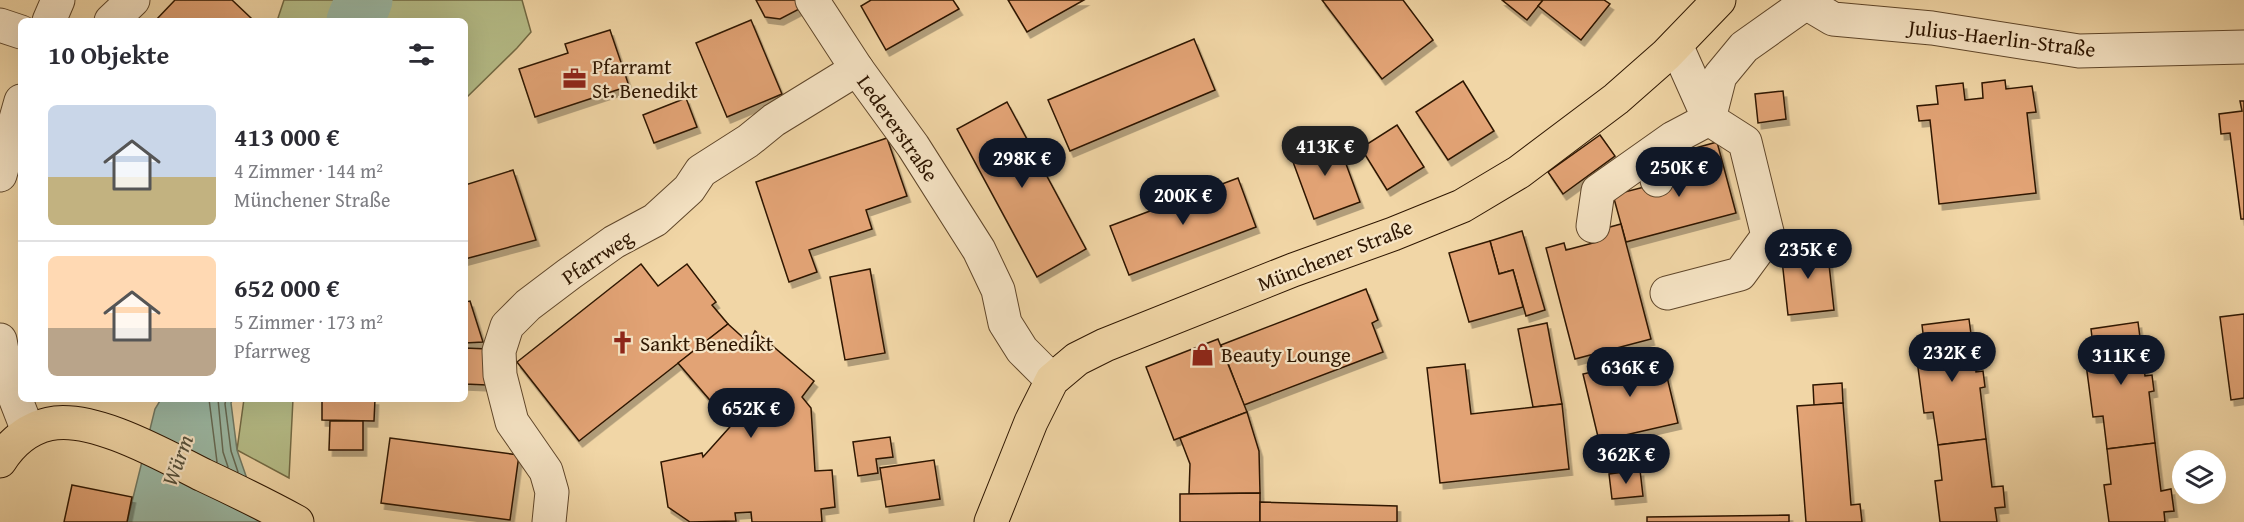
<!DOCTYPE html>
<html lang="de">
<meta charset="utf-8">
<style>
body{margin:0;font-family:"Gentium Book Plus",serif;background:#f2f2f3;color:#2b2b33;height:100vh;display:flex;flex-direction:column;font-size:22px;white-space:nowrap}
*{box-sizing:border-box;margin:0}
p{font-size:20px;color:#7c7c81}
.icon{flex:none;width:33px;height:33px;fill:none;stroke:currentColor;stroke-width:2;stroke-linecap:round;stroke-linejoin:round}
.map{position:relative;flex:1;overflow:hidden}
.details{position:absolute;left:18px;top:18px;width:450px;height:384px;display:flex;flex-direction:column;background:#fff;border-radius:9px;box-shadow:0 6px 24px #0002}
.details>*{flex:none}
.fabs{position:absolute;left:2172px;top:450px;display:grid;gap:12px}
.fabs a{display:grid;place-items:center;width:54px;height:54px;border-radius:50%;background:#fff;box-shadow:0 6px 24px #0002;font-size:30px}
.price{position:absolute;translate:-50% -51px;padding:0 14px;border-radius:21px;background:#111827;color:#fff;font-size:20px;line-height:39px;filter:drop-shadow(0 2px 3px #0008)}
.price::after{content:'';position:absolute;left:50%;top:36px;width:18px;height:14px;margin-left:-9px;background:inherit;clip-path:polygon(0 0,100% 0,50% 100%)}
.price.on{background:#222;color:#fff}
ul{padding:0;list-style:none}
li{display:flex;align-items:center;gap:18px;height:150px;padding:0 30px}
li+li{border-top:2px solid #e1e1e2}
li span{display:grid;place-items:center;flex:none;width:168px;height:120px;border-radius:9px;color:#555}
li>.icon{margin-inline-start:auto}
span .icon{width:72px;height:72px;fill:#fffc;stroke-width:1}
li b{font-size:26px}
h2{display:flex;justify-content:space-between;align-items:center;height:72px;padding:0 30px;font-size:26px}
.map>svg:first-child{display:block}
.green{fill:#b6be89;stroke:#726a44;stroke-width:1.5}
.water{fill:#9bb9a5;stroke:#6f7863;stroke-width:1.5}
.lines{fill:none;stroke-linecap:round;stroke-linejoin:round}
.shore{stroke:#646852;stroke-width:1.5}
.river{stroke:#9bb9a5;stroke-width:57}
.building{fill:#e2a374;stroke:#2e1600;stroke-width:1.5;filter:url(#shadow)}
.minor-casing{stroke:#5f462a;stroke-width:35}
.major-casing{stroke:#2e1600;stroke-width:35}
.minor{stroke:#f6e4c5;stroke-width:33}
.major{stroke:#f1d6a6;stroke-width:33}
.labels{text-anchor:middle;dominant-baseline:central;stroke-width:4.5;stroke-linejoin:round;paint-order:stroke}
.street-label{font-size:21px;fill:#2e1600;stroke:#f6e4c5}
.poi-label{font-size:21px;fill:#2e1600;stroke:#f6e4c5;text-anchor:start}
.water-label{font-size:22px;font-style:italic;fill:#544f3a;stroke:#f6e4c5}
</style>
<div class="map">
<svg width="2244" height="522" viewBox="0 0 2244 522">
<defs>
<filter id="shadow"><feDropShadow dx="3.5" dy="6" stdDeviation="0" flood-color="#0004"/></filter>
</defs>
<rect width="100%" height="100%" fill="#f1d6a6"/>
<filter id="stains"><feTurbulence type="fractalNoise" baseFrequency=".00333" numOctaves="4"/><feColorMatrix values="0 0 0 0 .2 0 0 0 0 .09 0 0 0 0 .02 0 0 0 .5 -.17"/></filter>
<radialGradient id="worn" r=".72"><stop offset=".6" stop-color="#630" stop-opacity="0"/><stop offset="1" stop-color="#630" stop-opacity=".3"/></radialGradient>
<g class="green">
<path d="M284,0h238l9,32 -14,16 -52,51v-78h-188z"/>
<path d="M244,399h49l-4,79 -52,-28z"/>
</g>
<path class="water" d="M161,399h72l-2,4 6,47 25,72h-135l28,-113z"/>
<g class="lines">
<g class="shore">
<path d="M209,399l8,63"/>
<path d="M218,399l5,53 5,15"/>
<path d="M226,399l-1,5 6,47 7,21"/>
</g>
<path class="river" d="M355,21l9,-21"/>
</g>
<g class="building">
<path d="M175,0h57l19,18 -3,3h-93z"/>
<path d="M756,0h46l3,6 -25,13 -15,-2z"/>
<path d="M871,0h82l6,9 -73,41 -25,-44z"/>
<path d="M1008,0h76l-57,32z"/>
<path d="M1322,0h81l30,40 -51,39z"/>
<path d="M1502,0h41l-16,20z"/>
<path d="M1543,0h61l6,4 -29,36 -43,-34z"/>
<path d="M751,20l31,74 -55,23 -31,-74z"/>
<path d="M610,30l19,56 -94,31 -16,-48 49,-16 -3,-9z"/>
<path d="M1194,39l21,51 -145,61 -22,-51z"/>
<path d="M2005,80l1,9 26,-3 4,26 -9,1 9,80 -97,11 -9,-84 -11,1 -2,-15 21,-2 -2,-18 27,-3 2,17 18,-2 -1,-15z"/>
<path d="M1463,81l31,50 -46,29 -32,-48z"/>
<path d="M1783,91l3,28 -28,4 -3,-29z"/>
<path d="M686,98l11,29 -43,16 -11,-28z"/>
<path d="M2240,101h4v118h-3l-11,-86 -9,1 -2,-20 23,-3z"/>
<path d="M1007,102l79,147 -49,28 -80,-148z"/>
<path d="M1397,125l27,42 -37,23 -26,-42z"/>
<path d="M1335,134l25,68 -46,17 -25,-68z"/>
<path d="M1600,135l15,21 -52,38 -15,-22z"/>
<path d="M887,138l20,58 -41,14 6,19 -63,21 8,22 -28,10 -33,-100z"/>
<path d="M1717,142l19,71 -110,29 -13,-47 74,-19 -6,-24z"/>
<path d="M513,170l23,70 -71,19v-74z"/>
<path d="M1238,178l18,49 -127,48 -19,-49z"/>
<path d="M1621,224l30,115 -76,20 -29,-111 18,-5 2,7 31,-8 -2,-11z"/>
<path d="M1522,231l23,79 -19,6 -13,-46 -14,4 -9,-33z"/>
<path d="M1490,241l9,33 14,-4 10,37 -54,15 -20,-69z"/>
<path d="M1827,246l7,64 -46,5 -7,-64z"/>
<path d="M641,264l17,22 29,-22 29,38 -4,3 16,19 -149,117 -62,-79z"/>
<path d="M870,269l15,84 -40,7 -15,-83z"/>
<path d="M1366,289l12,31 -6,3 11,29 -139,53 -23,-60z"/>
<path d="M470,301l13,41 -18,1v-41z"/>
<path d="M2244,314v84l-13,2 -11,-83z"/>
<path d="M1969,319l7,53 7,-1 2,16 -5,1 6,51 -48,6 -5,-33 -9,1 -7,-53 9,-2 -4,-33z"/>
<path d="M2138,322l7,54 7,-1 2,16 -5,1 6,51 -48,6 -4,-33 -10,1 -7,-53 9,-2 -4,-33z"/>
<path d="M1547,323l15,81 -29,3 -15,-78z"/>
<path d="M728,324l21,19 6,-12 59,50 -12,16 9,11 4,63 17,-1 3,37 -14,2 1,13h-70l-1,-10 -16,1 1,8 -46,1 -22,-15 -7,-45 41,-9 1,4 34,-38 -16,-6 -43,-50z"/>
<path d="M1218,339l29,73 -73,28 -28,-73z"/>
<path d="M465,348l23,1 -1,36 -22,-1z"/>
<path d="M1662,356l16,67 -79,18 -16,-67z"/>
<path d="M1465,364l6,50 91,-10 7,65 -129,14 -13,-115z"/>
<path d="M1842,383l1,20 -29,2 -1,-20z"/>
<path d="M322,399h53l-1,22 -52,-1z"/>
<path d="M1843,403l8,102 9,-1 2,18h-56l-9,-116z"/>
<path d="M1247,412l12,39 1,42 -71,1 1,-30 -10,-26z"/>
<path d="M330,421h33v29h-34z"/>
<path d="M890,437l3,20 -17,2 2,14 -20,3 -5,-34z"/>
<path d="M390,438l129,17 -9,65 -129,-17z"/>
<path d="M1986,439l6,48 11,-1 2,21 -10,1 2,14h-57l-5,-41 7,-1 -4,-35z"/>
<path d="M2155,443l6,48 10,-2 3,22 -10,1 1,10h-56l-5,-37 7,-1 -4,-35z"/>
<path d="M934,460l6,39 -54,8 -6,-39z"/>
<path d="M1640,470l3,26 -31,3 -3,-25z"/>
<path d="M72,485l60,12 -5,25h-63z"/>
<path d="M1260,493v29h-80v-28z"/>
<path d="M1260,502l137,4v16h-137z"/>
<path d="M1789,515v7h-142v-5z"/>
</g>
<g class="lines">
<defs>
<g id="minor">
<path d="M812,0l45,69 56,77 66,104 19,40 7,33 17,27 30,30"/>
<path d="M1801,0l32,19 99,9 147,23 165,-4"/>
<path d="M49,21l9,-21"/>
<path d="M111,21l22,-21"/>
<path d="M0,25l21,7"/>
<path d="M0,175l21,-74"/>
<path d="M1657,180l6,-29 14,-15 32,-17 -33,-74"/>
<path d="M1593,226l5,-35 75,-53"/>
<path d="M1667,293l73,-19 28,-38 -23,-94 -36,-23 11,-43 24,-29 62,-44"/>
<path d="M0,340l7,37 21,54"/>
<path d="M549,522l3,-30 -6,-21 -34,-49 -12,-47 -1,-24 8,-25 21,-21 41,-31 45,-32 41,-22 34,-31 12,-18 47,-30 26,-21 83,-51"/>
</g>
<g id="major">
<path d="M0,461c12,-19 27,-32 49,-37 43,-10 116,32 154,51 32,15 63,30 94,47"/>
<path d="M991,522l40,-100 21,-42 25,-21 28,-14 188,-75 100,-36 69,-28 57,-34 97,-73 50,-44 53,-55"/>
</g>
</defs>
<use href="#minor" class="minor-casing"/>
<use href="#major" class="major-casing"/>
<use href="#minor" class="minor"/>
<use href="#major" class="major"/>
</g>
<defs>
<symbol id="office-bare" viewBox="-9 -9 18 18"><path d="M-6-3h4V-5.5h4V-3h4V5H-6ZM-1-4.5V-3h2v-1.5ZM-6 0V1H6V0Z" fill="#8f2418" stroke="#f6e4c5" stroke-width="2.5" paint-order="stroke"/></symbol>
<symbol id="church-bare" viewBox="-9 -9 18 18"><path d="M-1.2-6h2.4v3.5h3.3v2.4h-3.3V6h-2.4V-.1h-3.3v-2.4h3.3Z" fill="#8f2418" stroke="#f6e4c5" stroke-width="2.5" paint-order="stroke"/></symbol>
<symbol id="shop-bare" viewBox="-9 -9 18 18"><path d="M-5-2.5h2.3a2.7 3.5 0 0 1 5.4 0H5L5.5 6h-11ZM-1.5-2.5h3a1.5 2.3 0 0 0-3 0Z" fill="#8f2418" stroke="#f6e4c5" stroke-width="2.5" paint-order="stroke"/></symbol>
</defs>
<g fill-rule="evenodd">
<use href="#office-bare" x="558" y="62" width="33" height="33"/>
<use href="#church-bare" x="606" y="326" width="33" height="33"/>
<use href="#shop-bare" x="1186" y="338" width="33" height="33"/>
</g>
<g class="labels">
<g class="street-label">
<text transform="translate(2002 38) rotate(7)">Julius-Haerlin-Straße</text>
<text transform="translate(898 128) rotate(55)">Ledererstraße</text>
<text transform="translate(1335 255) rotate(-21)">Münchener Straße</text>
<text transform="translate(597 257) rotate(-34)">Pfarrweg</text>
</g>
<g class="poi-label">
<text x="592" y="66">Pfarramt<tspan x="592" dy="24">St. Benedikt</tspan></text>
<text x="640" y="343">Sankt Benedikt</text>
<text x="1221" y="354">Beauty Lounge</text>
</g>
<g class="water-label">
<text transform="translate(177 460) rotate(-70)">Würm</text>
</g>
</g>
<rect width="100%" height="100%" filter="url(#stains)"/>
<rect width="100%" height="100%" fill="url(#worn)"/>
</svg>
<div class="fabs">
<a><svg class="icon" aria-label="layers" viewBox="0 0 24 24"><path d="M12 4l9 5-9 5-9-5zM3 14l9 5 9-5"/></svg></a>
</div>
<b class="price on" style="left:1325px;top:177px">413K €</b>
<b class="price" style="left:1022px;top:189px">298K €</b>
<b class="price" style="left:1679px;top:198px">250K €</b>
<b class="price" style="left:1183px;top:226px">200K €</b>
<b class="price" style="left:1808px;top:280px">235K €</b>
<b class="price" style="left:1952px;top:383px">232K €</b>
<b class="price" style="left:2121px;top:386px">311K €</b>
<b class="price" style="left:1630px;top:398px">636K €</b>
<b class="price" style="left:751px;top:439px">652K €</b>
<b class="price" style="left:1626px;top:485px">362K €</b>
<section class="details">
<h2>10 Objekte<svg class="icon" aria-label="filters" viewBox="0 0 24 24"><path d="M4 7h16M4 17h16"/><circle cx="9" cy="7" r="2"/><circle cx="15" cy="17" r="2"/></svg></h2>
<ul>
<li><span style="background:linear-gradient(#c9d6e8 60%,#c2b280 0)"><svg class="icon" aria-label="home" viewBox="0 0 24 24"><path d="M3 11l9-7 9 7M6 9v11h12V9"/></svg></span><div><b>413 000 €</b><p>4 Zimmer · 144 m²</p><p>Münchener Straße</p></div></li>
<li><span style="background:linear-gradient(#ffd9b3 60%,#b9a48a 0)"><svg class="icon" aria-label="home" viewBox="0 0 24 24"><path d="M3 11l9-7 9 7M6 9v11h12V9"/></svg></span><div><b>652 000 €</b><p>5 Zimmer · 173 m²</p><p>Pfarrweg</p></div></li>
</ul>
</section>
</div>
